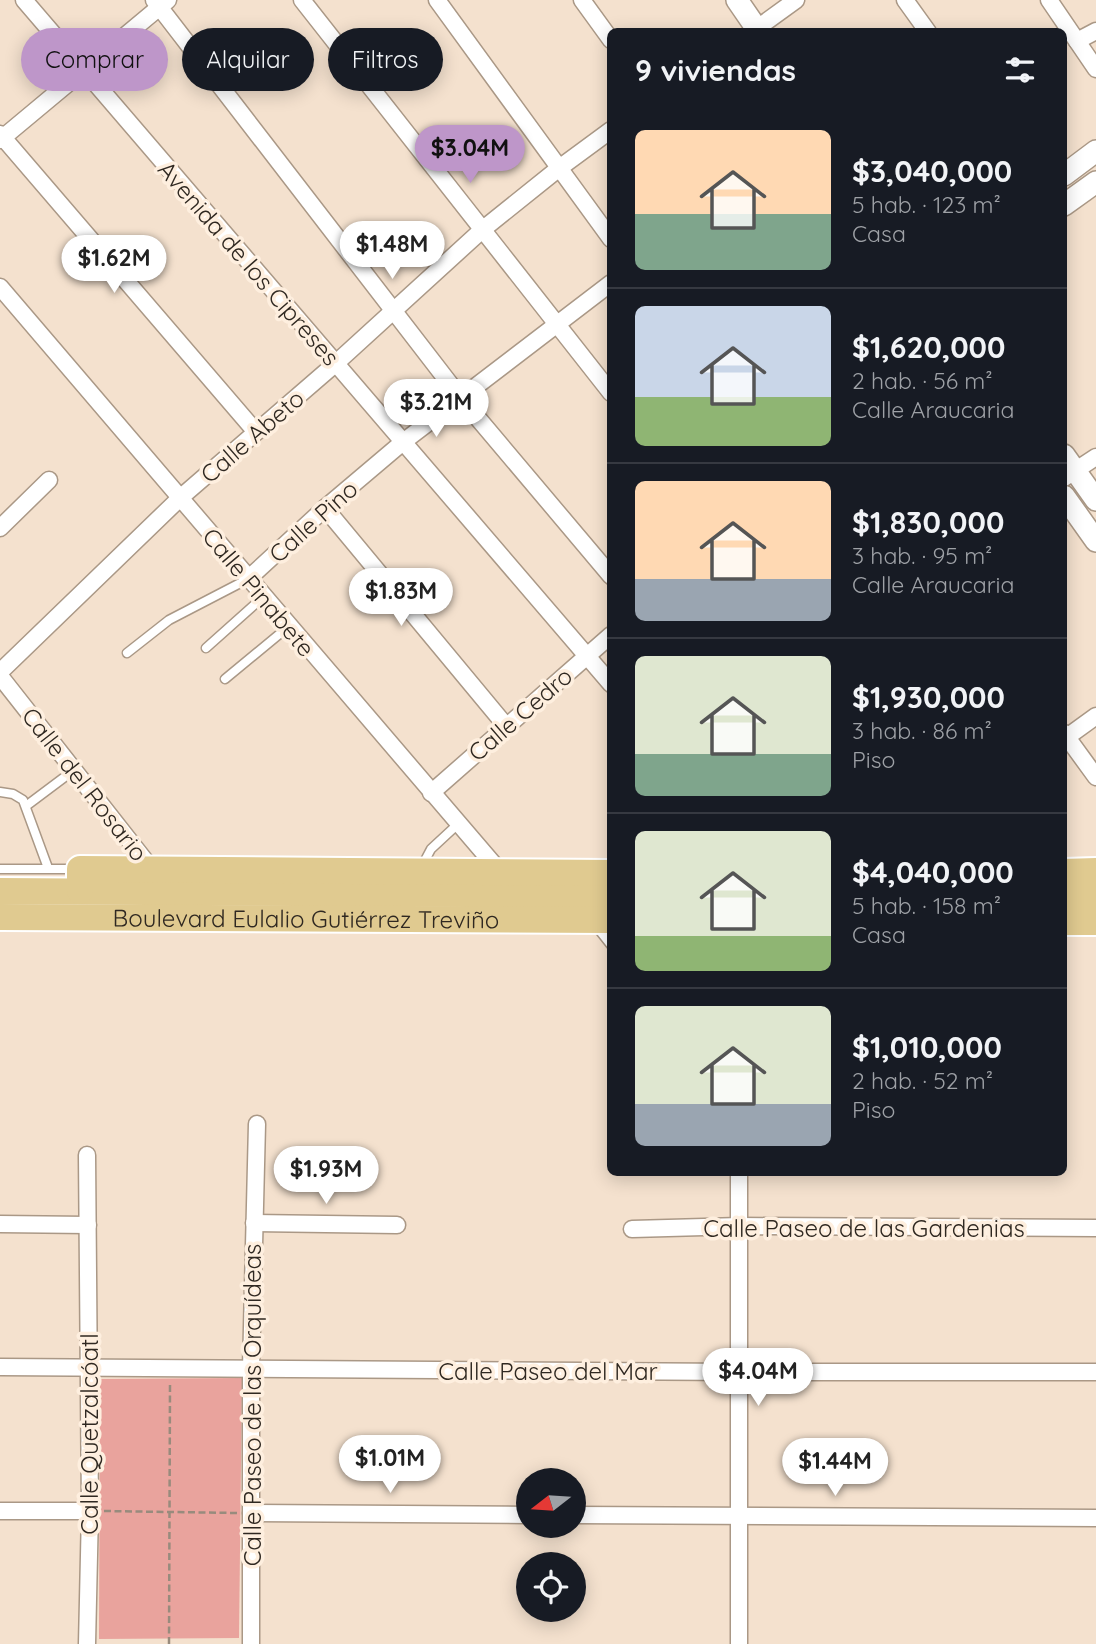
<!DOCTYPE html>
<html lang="es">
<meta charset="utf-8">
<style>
body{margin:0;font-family:Quicksand,sans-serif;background:#20242c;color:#f1f3f6;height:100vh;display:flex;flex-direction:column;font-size:26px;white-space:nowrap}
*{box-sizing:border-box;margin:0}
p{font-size:23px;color:#9ea1a6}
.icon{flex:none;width:38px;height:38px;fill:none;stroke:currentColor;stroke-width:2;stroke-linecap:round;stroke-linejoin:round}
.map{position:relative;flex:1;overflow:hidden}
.sheet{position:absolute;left:607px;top:28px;width:460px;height:1148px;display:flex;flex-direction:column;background:#171b24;border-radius:10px;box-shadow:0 4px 18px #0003}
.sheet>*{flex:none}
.top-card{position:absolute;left:21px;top:28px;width:481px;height:63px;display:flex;gap:14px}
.needle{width:46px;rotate:253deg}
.fabs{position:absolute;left:516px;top:1468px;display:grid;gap:14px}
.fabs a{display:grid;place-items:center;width:70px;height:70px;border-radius:50%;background:#171b24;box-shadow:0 4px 18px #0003;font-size:35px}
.price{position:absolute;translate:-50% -60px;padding:0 16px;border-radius:24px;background:#fff;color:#222;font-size:23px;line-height:46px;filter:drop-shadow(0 2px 4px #0008)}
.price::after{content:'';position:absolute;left:50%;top:42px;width:21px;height:16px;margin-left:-10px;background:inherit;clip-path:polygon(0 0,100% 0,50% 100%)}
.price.active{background:#be96c9;color:#111}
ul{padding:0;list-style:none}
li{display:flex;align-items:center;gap:21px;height:175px;padding:0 28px}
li+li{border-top:2px solid #363941}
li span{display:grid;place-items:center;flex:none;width:196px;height:140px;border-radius:10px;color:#555}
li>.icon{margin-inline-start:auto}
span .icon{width:84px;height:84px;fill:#fffc;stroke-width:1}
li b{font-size:30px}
h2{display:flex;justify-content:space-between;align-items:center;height:84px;padding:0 28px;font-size:30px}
.tag{padding:0 24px;border-radius:32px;background:#171b24;box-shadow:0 4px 18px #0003;font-size:24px;line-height:63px}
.tag.active{background:#be96c9;color:#111}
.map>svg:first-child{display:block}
.green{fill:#e9a39d}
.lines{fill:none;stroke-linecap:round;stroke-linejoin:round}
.service-casing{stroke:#aa9886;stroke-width:11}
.minor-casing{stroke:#aa9886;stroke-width:19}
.tertiary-casing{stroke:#aa9886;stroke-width:24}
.primary-casing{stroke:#fff;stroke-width:30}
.path{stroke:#988b7d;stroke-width:2.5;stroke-dasharray:7 3.5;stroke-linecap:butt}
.service{stroke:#fff;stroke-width:8}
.minor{stroke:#fff;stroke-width:16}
.tertiary{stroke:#fff;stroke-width:21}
.primary{stroke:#e0ca90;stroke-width:26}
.labels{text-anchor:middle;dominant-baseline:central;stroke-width:7;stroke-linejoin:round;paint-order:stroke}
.street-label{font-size:24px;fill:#2f2821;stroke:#feefdf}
</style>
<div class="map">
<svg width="1096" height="1644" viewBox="0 0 1096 1644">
<rect width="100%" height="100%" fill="#f4e1ce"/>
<path class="green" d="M242,1378l-3,260 -140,1 1,-260z"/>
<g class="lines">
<defs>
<g id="service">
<path d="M206,648l57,-51"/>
<path d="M127,653l42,-33 79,-41"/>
<path d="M225,679l63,-52"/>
<path d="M0,792l13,2 10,6 25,68"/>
<path d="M26,806l48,-36"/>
<path d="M422,866l9,-17 27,-25"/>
<path d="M0,869h77"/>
<path d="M596,926l15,19"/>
</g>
<g id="minor">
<path d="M24,0l587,684"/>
<path d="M154,0l306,397 151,179"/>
<path d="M302,0l309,393"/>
<path d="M437,0l174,239"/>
<path d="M582,0l29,40"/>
<path d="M905,0l23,32"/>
<path d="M1049,0l47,69"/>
<path d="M752,32l44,-32"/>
<path d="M1077,41l19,-10"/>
<path d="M0,134l256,298"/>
<path d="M0,140l168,-140"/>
<path d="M0,287l502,587"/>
<path d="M1064,478l32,-21"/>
<path d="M325,508l181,218"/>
<path d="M0,528l49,-48"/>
<path d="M248,579l77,-71 78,-66 208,-159"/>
<path d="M0,672l180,-174 155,-134 147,-134 76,-61 53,-39"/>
<path d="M0,676l154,196"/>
<path d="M1064,733l32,44"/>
<path d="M1067,737l29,-21"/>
<path d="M431,793l180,-158"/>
<path d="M254,1223l143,2"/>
<path d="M0,1224l88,1"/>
<path d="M632,1229l108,-3 356,2"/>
<path d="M0,1367l739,5h357"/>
<path d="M0,1511h90"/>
<path d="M251,1513l277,2"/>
<path d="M574,1515l522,3"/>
<path d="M87,1644l3,-133 -3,-356"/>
<path d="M251,1644v-276l6,-244"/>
<path d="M739,1644v-472"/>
</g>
<g id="tertiary">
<path d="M737,0l22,32"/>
<path d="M1064,175l32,-24"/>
<path d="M1064,205l32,-23"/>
<path d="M1064,455l32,45"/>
<path d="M1064,496l32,45"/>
</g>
<g id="primary">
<path d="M1064,872l32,-1"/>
<path d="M0,891l611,4"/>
<path d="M80,891v-22l531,4"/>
<path d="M1064,896h32"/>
<path id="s1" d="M0,917l611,3"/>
<path d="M1064,922h32"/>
</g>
</defs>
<use href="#service" class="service-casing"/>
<use href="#minor" class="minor-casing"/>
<use href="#tertiary" class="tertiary-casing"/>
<use href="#primary" class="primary-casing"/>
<g class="path">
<path d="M104,1511l133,2"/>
<path d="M169,1644l1,-259"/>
</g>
<use href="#service" class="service"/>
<use href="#minor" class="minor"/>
<use href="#tertiary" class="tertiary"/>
<use href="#primary" class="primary"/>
</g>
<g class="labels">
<g class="street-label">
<text transform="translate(249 263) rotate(49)">Avenida de los Cipreses</text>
<text transform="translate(252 436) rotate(-41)">Calle Abeto</text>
<text transform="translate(313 521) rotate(-42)">Calle Pino</text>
<text transform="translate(259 592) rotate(50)">Calle Pinabete</text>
<text transform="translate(520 714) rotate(-41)">Calle Cedro</text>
<text transform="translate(85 784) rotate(52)">Calle del Rosario</text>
<text stroke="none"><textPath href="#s1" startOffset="306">Boulevard Eulalio Gutiérrez Treviño</textPath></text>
<text x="864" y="1228">Calle Paseo de las Gardenias</text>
<text x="548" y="1371">Calle Paseo del Mar</text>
<text transform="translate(252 1405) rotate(-90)">Calle Paseo de las Orquídeas</text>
<text transform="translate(89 1434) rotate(-90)">Calle Quetzalcóatl</text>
</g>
</g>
</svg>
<div class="fabs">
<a><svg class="needle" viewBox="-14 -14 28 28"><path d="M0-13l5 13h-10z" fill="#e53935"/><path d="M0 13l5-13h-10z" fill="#9ea1a6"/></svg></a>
<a><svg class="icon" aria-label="locate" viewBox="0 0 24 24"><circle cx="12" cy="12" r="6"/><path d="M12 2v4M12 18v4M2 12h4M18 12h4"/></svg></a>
</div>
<b class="price active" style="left:470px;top:185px">$3.04M</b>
<b class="price" style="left:392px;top:281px">$1.48M</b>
<b class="price" style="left:114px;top:295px">$1.62M</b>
<b class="price" style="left:436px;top:439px">$3.21M</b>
<b class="price" style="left:401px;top:628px">$1.83M</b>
<b class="price" style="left:326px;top:1206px">$1.93M</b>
<b class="price" style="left:758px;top:1408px">$4.04M</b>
<b class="price" style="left:390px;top:1495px">$1.01M</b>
<b class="price" style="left:835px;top:1498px">$1.44M</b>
<div class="top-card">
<a class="tag active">Comprar</a>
<a class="tag">Alquilar</a>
<a class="tag">Filtros</a>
</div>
<section class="sheet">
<h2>9 viviendas<svg class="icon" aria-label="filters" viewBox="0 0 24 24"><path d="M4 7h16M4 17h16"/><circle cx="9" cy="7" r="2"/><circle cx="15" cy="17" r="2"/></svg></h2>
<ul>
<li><span style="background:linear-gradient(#ffd9b3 60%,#7fa58c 0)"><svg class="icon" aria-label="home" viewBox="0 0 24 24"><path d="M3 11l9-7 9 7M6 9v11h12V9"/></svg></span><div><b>$3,040,000</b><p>5 hab. · 123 m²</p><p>Casa</p></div></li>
<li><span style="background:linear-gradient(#c9d6e8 65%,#8fb573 0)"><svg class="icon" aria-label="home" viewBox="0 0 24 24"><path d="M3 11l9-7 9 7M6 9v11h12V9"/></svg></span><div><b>$1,620,000</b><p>2 hab. · 56 m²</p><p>Calle Araucaria</p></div></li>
<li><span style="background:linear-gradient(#ffd9b3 70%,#9aa5b1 0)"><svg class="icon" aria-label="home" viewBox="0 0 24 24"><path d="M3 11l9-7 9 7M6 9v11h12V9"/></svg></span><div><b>$1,830,000</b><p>3 hab. · 95 m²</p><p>Calle Araucaria</p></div></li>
<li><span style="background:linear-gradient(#dfe7d0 70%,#7fa58c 0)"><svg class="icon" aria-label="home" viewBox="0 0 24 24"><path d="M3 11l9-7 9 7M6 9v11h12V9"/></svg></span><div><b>$1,930,000</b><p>3 hab. · 86 m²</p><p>Piso</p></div></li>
<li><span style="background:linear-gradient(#dfe7d0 75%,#8fb573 0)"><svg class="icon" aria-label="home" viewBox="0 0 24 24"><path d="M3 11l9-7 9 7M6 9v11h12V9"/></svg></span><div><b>$4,040,000</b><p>5 hab. · 158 m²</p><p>Casa</p></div></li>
<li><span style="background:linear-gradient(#dfe7d0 70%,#9aa5b1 0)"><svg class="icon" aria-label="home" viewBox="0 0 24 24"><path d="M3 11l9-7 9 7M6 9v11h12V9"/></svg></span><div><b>$1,010,000</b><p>2 hab. · 52 m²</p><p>Piso</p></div></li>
</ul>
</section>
</div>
